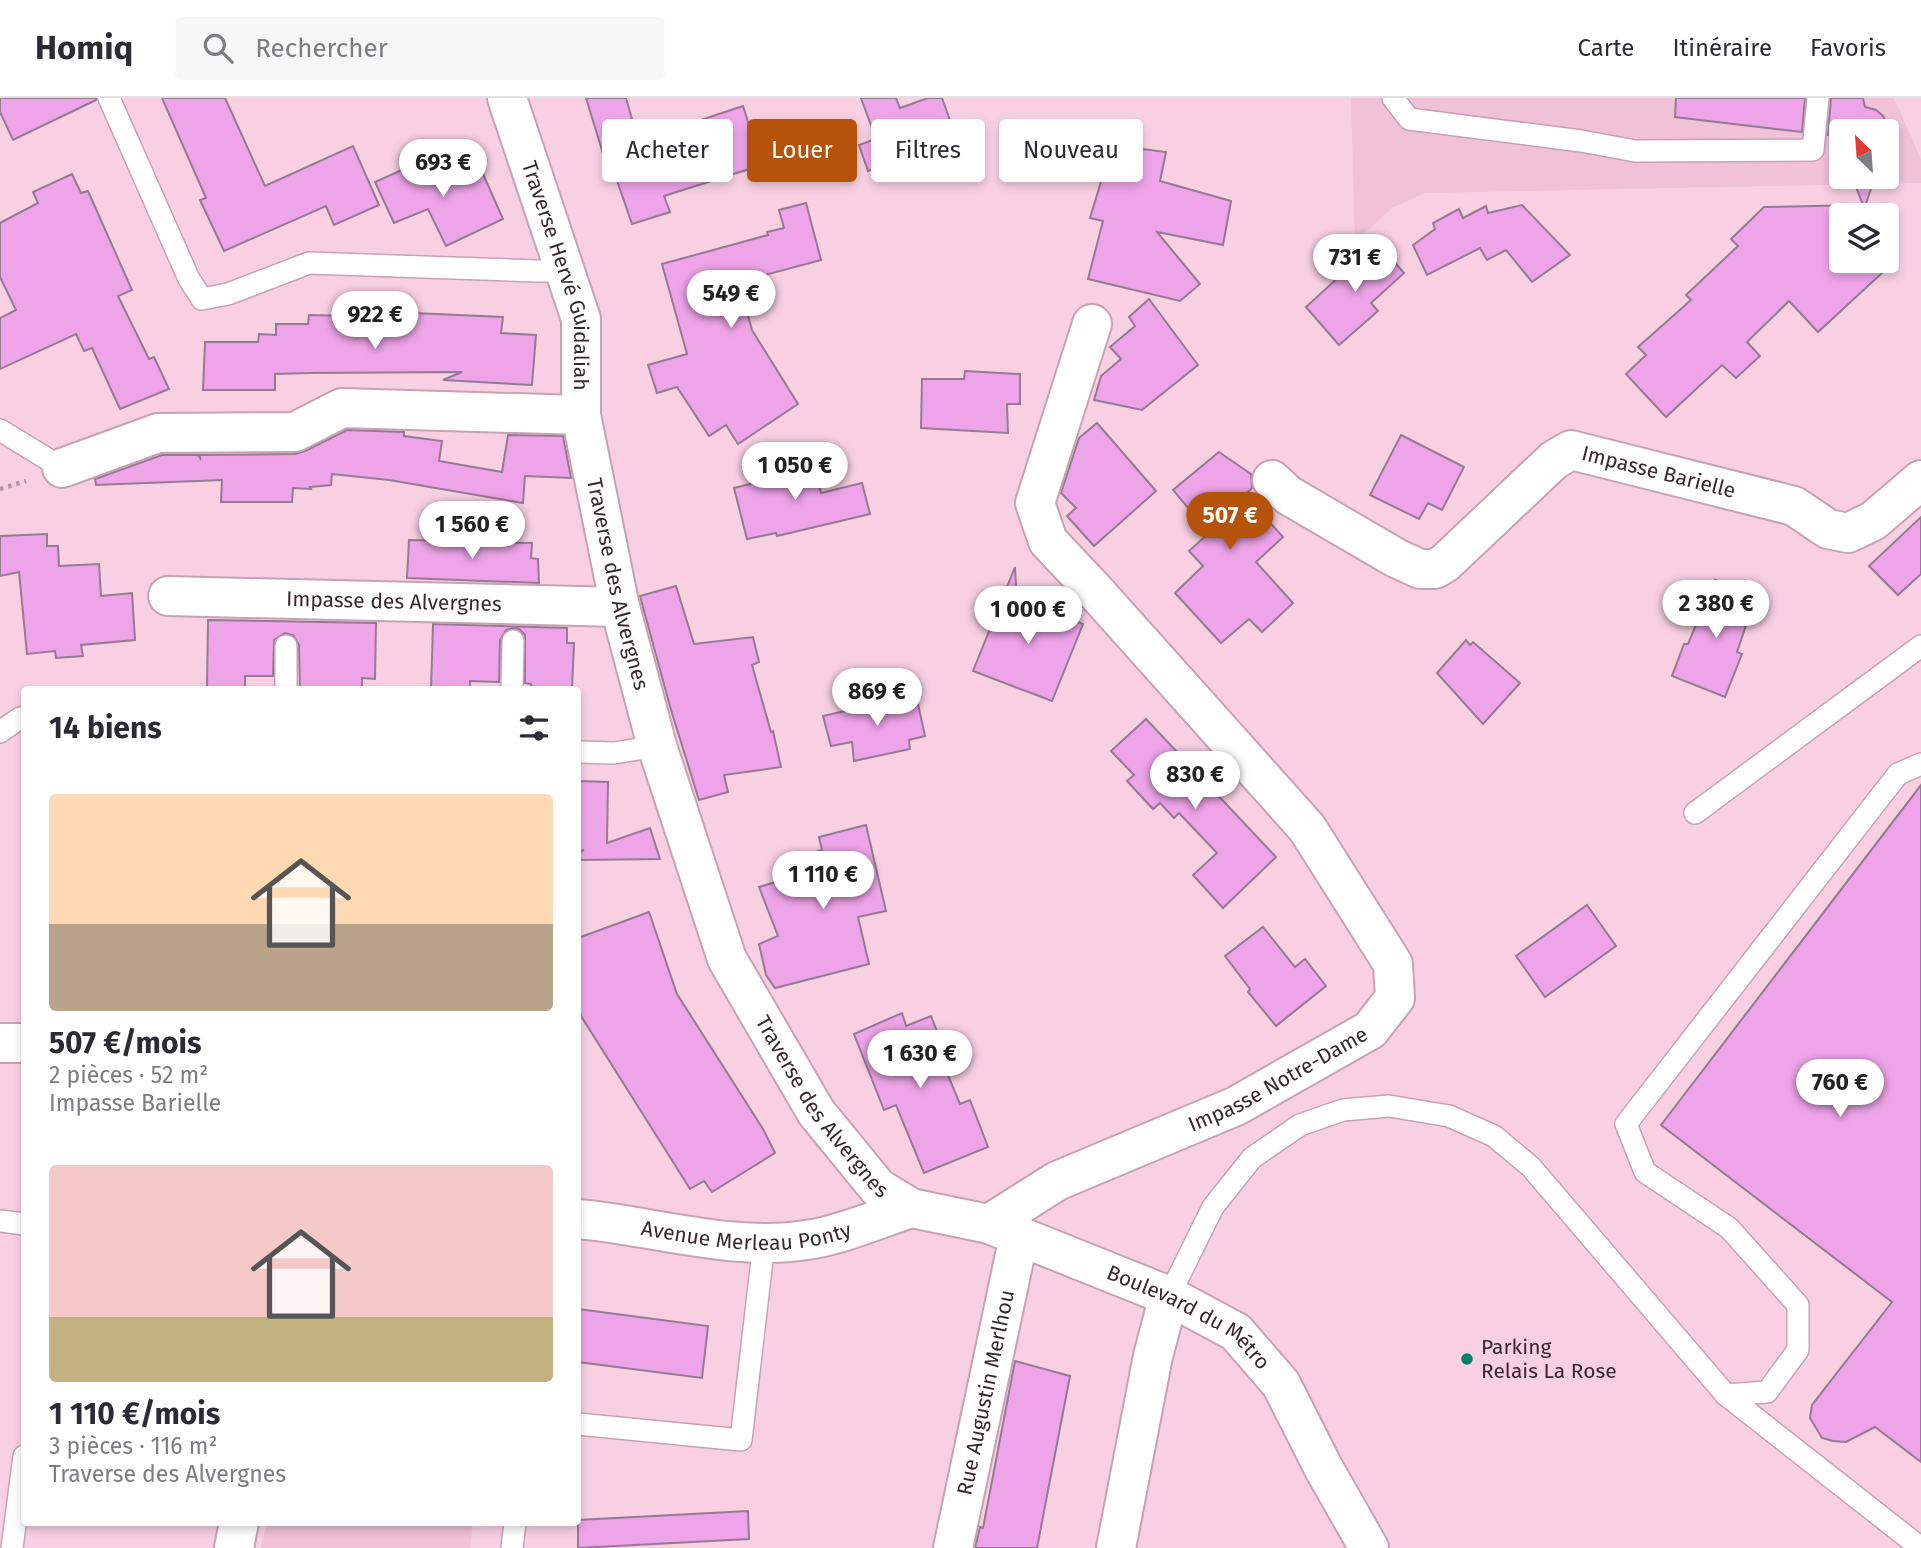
<!DOCTYPE html>
<html lang="fr">
<meta charset="utf-8">
<style>
body{margin:0;font-family:"Fira Sans",sans-serif;background:#f7f7f7;color:#2b2b33;height:100vh;display:flex;flex-direction:column;font-size:26px;white-space:nowrap}
*{box-sizing:border-box;margin:0}
p{font-size:23px;color:#7c7c81}
.icon{flex:none;width:38px;height:38px;fill:none;stroke:currentColor;stroke-width:2;stroke-linecap:round;stroke-linejoin:round}
.map{position:relative;flex:1;overflow:hidden}
.panel{position:absolute;left:21px;top:588px;width:560px;height:840px;display:flex;flex-direction:column;background:#fff;border-radius:7px;box-shadow:0 4px 10px #0003}
.panel>*{flex:none}
.guide{position:absolute;left:602px;top:21px;width:665px;height:63px;display:flex;gap:14px}
.needle{width:46px;rotate:335deg}
.buttons{position:absolute;left:1829px;top:21px;display:grid;gap:14px}
.buttons a{display:grid;place-items:center;width:70px;height:70px;border-radius:7px;background:#fff;box-shadow:0 4px 10px #0003;font-size:35px}
.price{position:absolute;translate:-50% -60px;padding:0 16px;border-radius:24px;background:#fff;color:#222;font-size:23px;line-height:46px;filter:drop-shadow(0 2px 4px #0008)}
.price::after{content:'';position:absolute;left:50%;top:42px;width:21px;height:16px;margin-left:-10px;background:inherit;clip-path:polygon(0 0,100% 0,50% 100%)}
.price.current{background:#b45309;color:#fff}
ul{padding:0;list-style:none}
li{display:grid;align-content:center;gap:14px;height:371px;padding:0 28px}
li span{display:grid;place-items:center;height:217px;border-radius:7px;color:#555}
li>.icon{margin-inline-start:auto}
span .icon{width:126px;height:126px;fill:#fffc;stroke-width:1}
li b{font-size:30px}
h2{display:flex;justify-content:space-between;align-items:center;height:84px;padding:0 28px;font-size:30px}
.tag{padding:0 24px;border-radius:7px;background:#fff;box-shadow:0 4px 10px #0003;font-size:24px;line-height:63px}
.tag.current{background:#b45309;color:#fff}
header{display:flex;align-items:center;gap:42px;box-sizing:border-box;height:98px;padding:0 35px;background:#fff;border-bottom:2px solid #e1e1e2}
header strong{font-size:33px}
nav{display:flex;gap:38px;margin-inline-start:auto;font-size:24px}
.search{width:490px;height:63px;background:#f7f7f7;display:flex;align-items:center;gap:18px;box-sizing:border-box;padding:0 24px;border-radius:7px;color:#7c7c81;font-size:26px}
.map>svg:first-child{display:block}
.built{fill:#f0c1d7;fill-rule:evenodd}
.building{fill:#eea4e9;stroke:#967a94;stroke-width:2}
.lines{fill:none;stroke-linecap:round;stroke-linejoin:round}
.lane-casing{stroke:#c8a2b3;stroke-width:24}
.street-casing{stroke:#c8a2b3;stroke-width:42}
.path{stroke:#b595a4;stroke-width:4.5;stroke-dasharray:3.5 5;stroke-linecap:butt}
.lane{stroke:#fff;stroke-width:21}
.street{stroke:#fff;stroke-width:38}
.poi-dot{fill:#008163;stroke:#f8d0e2;stroke-width:2.5}
.labels{text-anchor:middle;dominant-baseline:central;stroke-width:7;stroke-linejoin:round;paint-order:stroke}
.street-label{font-size:21px;fill:#37282f;stroke:#f8d0e2}
.poi-label{font-size:21px;fill:#37282f;stroke:#f8d0e2;text-anchor:start}
</style>
<header>
<strong>Homiq</strong>
<div class="search"><svg class="icon" aria-label="search" viewBox="0 0 24 24"><circle cx="10" cy="10" r="6"/><path d="M15 15l6 6"/></svg>Rechercher</div>
<nav><a>Carte</a><a>Itinéraire</a><a>Favoris</a></nav>
</header>
<div class="map">
<svg width="1921" height="1450" viewBox="0 0 1921 1450">
<rect width="100%" height="100%" fill="#f8d0e2"/>
<g class="built">
<path d="M1351,0h543l27,61v24l-496,10 -33,15 -37,34zM1841,33h45v46h-45z"/>
<path d="M266,1425v-1l207,1 -3,25h-209z"/>
</g>
<g class="building">
<path d="M0,0h96v2l-83,40 -13,-28z"/>
<path d="M162,0h63l40,88 88,-40 26,59 -45,20 -8,-19 -102,45 -24,-51 6,-2z"/>
<path d="M586,0h40l12,42 7,-2 7,21 56,-18 -7,-21 42,-14 19,59 -98,31 6,16 -38,12 -18,-52 -5,1z"/>
<path d="M861,0h35l4,10 28,-10h14l15,42 -89,31 -9,-26 17,-6z"/>
<path d="M1676,0h129l-3,34 -127,-15z"/>
<path d="M1831,0h32l2,9 11,3 7,6 5,10 1,10 -3,8v-13h-45v15l-3,-10 -10,-1z"/>
<path d="M1112,47l54,7 -6,29 71,20 -8,44 -66,-13 43,52 -20,17 -92,-22 15,-58 -13,-3z"/>
<path d="M460,58l8,15 12,-4 23,52 -57,27 -18,-37 -34,14 -19,-41 29,-13 5,9z"/>
<path d="M72,76l9,19 7,-2 44,99 -14,6 31,63 5,-2 15,32 -49,20 -28,-61 -8,3 -8,-17 -76,35v-51l16,-8 -16,-33v-54l38,-20 -5,-11z"/>
<path d="M1852,79h23l-13,38h-21v46h54l-77,71 -29,-31 -42,41 13,14 -24,22 -14,-13 -56,52 -40,-43 20,-19 -8,-8 53,-47 -5,-5 52,-49 -7,-7 33,-32 99,-2z"/>
<path d="M806,105l15,57 -82,22 13,48 46,74 -60,40 -12,-19 -17,11 -32,-49 -20,6 -9,-28 39,-11 -25,-90 106,-29 -1,-3 17,-4 -5,-18z"/>
<path d="M1522,107l48,50 -38,27 -26,-32 -19,10 -7,-12 -53,27 -14,-30 22,-16 -2,-6 26,-14 4,9 23,-12 2,7z"/>
<path d="M1377,144l27,31 -33,30 7,8 -39,34 -33,-38z"/>
<path d="M1149,201l49,66 -56,45 -48,-10 7,-24 20,-17 -11,-12 25,-21 -6,-9z"/>
<path d="M391,214l112,5 -2,16 35,2 -4,50 -89,-5 19,-8 -152,1 -35,1v16h-72l2,-48h53l1,-8 17,1v-11h32l1,-9 82,2z"/>
<path d="M965,273l55,3v30h-13l1,29 -87,-5 1,-49h42z"/>
<path d="M1097,325l59,68 -62,55 -27,-30 9,-8 -15,-15 18,-55z"/>
<path d="M347,332l57,2v4l38,5 -3,20 63,11 6,-37 55,1 8,42 -46,-2 -2,27 -134,-23 -57,-6 -1,11 -21,2 1,2 -18,-1 -1,14h-71l1,-22 -126,5 -1,-6 67,-24h36l2,3v-3l95,-1 10,-3z"/>
<path d="M1401,337l63,32 -22,43 -14,-7 -9,16 -49,-24z"/>
<path d="M1219,354l32,22 1,14 -7,7 38,42 -27,25 37,41 -31,29 -13,-13 -28,24 -46,-50 28,-27 -14,-15 20,-18 -36,-43z"/>
<path d="M795,363l3,12 17,-4 6,24 41,-10 8,31 -93,22 -1,-3 -29,6 -13,-51 28,-7 -6,-10z"/>
<path d="M1921,419v57l-23,21 -29,-29z"/>
<path d="M47,436v12h11l1,20 40,-2 2,32 31,-3 3,47 -54,5 2,11 -27,2 -1,-7 -28,3 -8,-82 -19,4v-40z"/>
<path d="M409,442l123,3 -1,15 7,1 1,24 -132,-5z"/>
<path d="M1015,469l2,36 6,-3 60,24 -31,77 -79,-30z"/>
<path d="M1715,482l41,16 -19,56 5,2 -17,43 -53,-21 12,-32h4z"/>
<path d="M676,488l18,58 59,-7 6,25 -7,3 19,67 2,-1 8,36 -57,8 4,17 -29,8 -28,-90 -31,-114z"/>
<path d="M208,522l168,3 -1,56 -13,-1v12h-62l-1,-45 -6,-10 -8,-2 -11,7 -1,36h-28v13h-38z"/>
<path d="M433,526l134,4v15h7l-2,47h-41v-6l-6,-1v-48l-6,-6 -6,-1 -7,2 -6,10 -1,42 -29,-1v9h-39z"/>
<path d="M1466,542l4,5 3,-3 47,41 -37,41 -46,-51z"/>
<path d="M916,597l9,41 -16,4 1,9 -56,12 -2,-19 -21,4 -8,-30z"/>
<path d="M1146,621l130,138 -53,51 -30,-33 24,-22 -38,-40 -5,5 -14,-15 -7,6 -26,-28 7,-6 -23,-24z"/>
<path d="M578,683l30,1 -1,61 43,-15 10,31 -82,1v-7l6,-3 -6,1z"/>
<path d="M1921,687v677l-46,-35 -29,15 -13,-1 -11,-3 -12,-20 2,-13 80,-103 -231,-177z"/>
<path d="M866,727l20,86 -28,6 11,47 -94,24 -9,-13 -7,-31 19,-8 -19,-49 43,-13 -4,-16 24,-8 -3,-13z"/>
<path d="M1587,807l29,41 -71,51 -29,-41z"/>
<path d="M649,814l28,82 86,135 12,24 -63,39 -8,-11 -14,8 -109,-173 -3,-10v-68z"/>
<path d="M1263,829l32,40 10,-8 21,27 -50,40 -28,-34 2,-3 -25,-33z"/>
<path d="M902,915l4,13 25,-10 11,28 -6,3 24,57 10,-4 18,47 -64,26 -28,-68 -12,5 -30,-76z"/>
<path d="M578,1211l130,17 -6,52 -124,-16z"/>
<path d="M1015,1263l55,15 -33,172h-62l5,-21 3,1z"/>
<path d="M748,1413l1,28 -171,9v-28z"/>
</g>
<g class="lines">
<defs>
<g id="lane">
<path d="M109,0l80,181 13,20 26,-5 81,-31 229,8h28"/>
<path d="M1393,0l16,21 172,22 54,10 178,-1 5,-52"/>
<path d="M0,332l62,38"/>
<path d="M286,592v-44"/>
<path d="M512,592l1,-49"/>
<path d="M0,634l20,-14h4"/>
<path d="M578,654l36,1 43,-7"/>
<path d="M1695,715l226,-167"/>
<path d="M0,1123l24,3"/>
<path d="M1169,1198l44,-89 39,-49 48,-33 43,-15 46,-4 60,10 45,20 37,31 195,228 41,-3 31,-42v-45l-69,-77 -84,-56 -19,-48 272,-350 23,-10"/>
<path d="M1726,1297l195,153"/>
<path d="M578,1326l163,16 23,-197"/>
<path d="M12,1450l12,-92"/>
<path d="M512,1450l3,-26"/>
</g>
<g id="street">
<path id="s1" d="M507,0l74,221v96l39,192 37,139 70,213 89,153 62,76 33,20 78,16 180,72 67,36 45,52 42,83 46,81"/>
<path d="M62,370l96,-35 137,-1 47,-24 239,7"/>
<path id="s2" d="M1272,382l16,15 108,63 24,11h15l10,-6 109,-103 17,-10 223,56 34,23 20,4 25,-12 48,-41"/>
<path id="s3" d="M168,498l452,11"/>
<path d="M0,945h24"/>
<path id="s4" d="M578,1121c78,7 156,34 235,20 30,-5 68,-21 98,-31"/>
<path id="s5" d="M989,1126l68,-43 179,-75 134,-76 25,-32 -2,-34 -86,-136 -212,-237 -47,-50 -13,-38 57,-179"/>
<path d="M234,1450l5,-26"/>
<path id="s6" d="M953,1450l66,-312"/>
<path d="M1116,1450l37,-192 16,-60"/>
</g>
</defs>
<use href="#lane" class="lane-casing"/>
<use href="#street" class="street-casing"/>
<path class="path" d="M0,391l26,-8"/>
<use href="#lane" class="lane"/>
<use href="#street" class="street"/>
</g>
<circle class="poi-dot" cx="1467" cy="1261" r="7"/>
<g class="labels">
<g class="street-label">
<text stroke="none"><textPath href="#s1" startOffset="186">Traverse Hervé Guidaliah</textPath></text>
<text stroke="none"><textPath href="#s2" startOffset="460">Impasse Barielle</textPath></text>
<text stroke="none"><textPath href="#s1" startOffset="502">Traverse des Alvergnes</textPath></text>
<text stroke="none"><textPath href="#s3" startOffset="226">Impasse des Alvergnes</textPath></text>
<text stroke="none"><textPath href="#s5" startOffset="324">Impasse Notre-Dame</textPath></text>
<text stroke="none"><textPath href="#s1" startOffset="1069">Traverse des Alvergnes</textPath></text>
<text stroke="none"><textPath href="#s4" startOffset="170">Avenue Merleau Ponty</textPath></text>
<text stroke="none"><textPath href="#s1" startOffset="1508">Boulevard du Métro</textPath></text>
<text stroke="none"><textPath href="#s6" startOffset="159">Rue Augustin Merlhou</textPath></text>
</g>
<g class="poi-label">
<text x="1481" y="1249">Parking<tspan x="1481" dy="24">Relais La Rose</tspan></text>
</g>
</g>
</svg>
<div class="buttons">
<a><svg class="needle" viewBox="-14 -14 28 28"><path d="M0-13l5 13h-10z" fill="#e53935"/><path d="M0 13l5-13h-10z" fill="#7c7c81"/></svg></a>
<a><svg class="icon" aria-label="layers" viewBox="0 0 24 24"><path d="M12 4l9 5-9 5-9-5zM3 14l9 5 9-5"/></svg></a>
</div>
<b class="price" style="left:443px;top:101px">693 €</b>
<b class="price" style="left:1355px;top:196px">731 €</b>
<b class="price" style="left:731px;top:232px">549 €</b>
<b class="price" style="left:375px;top:253px">922 €</b>
<b class="price" style="left:795px;top:404px">1 050 €</b>
<b class="price current" style="left:1230px;top:454px">507 €</b>
<b class="price" style="left:472px;top:463px">1 560 €</b>
<b class="price" style="left:1716px;top:542px">2 380 €</b>
<b class="price" style="left:1028px;top:548px">1 000 €</b>
<b class="price" style="left:877px;top:630px">869 €</b>
<b class="price" style="left:1195px;top:713px">830 €</b>
<b class="price" style="left:823px;top:813px">1 110 €</b>
<b class="price" style="left:920px;top:992px">1 630 €</b>
<b class="price" style="left:1840px;top:1021px">760 €</b>
<div class="guide">
<a class="tag">Acheter</a>
<a class="tag current">Louer</a>
<a class="tag">Filtres</a>
<a class="tag">Nouveau</a>
</div>
<section class="panel">
<h2>14 biens<svg class="icon" aria-label="filters" viewBox="0 0 24 24"><path d="M4 7h16M4 17h16"/><circle cx="9" cy="7" r="2"/><circle cx="15" cy="17" r="2"/></svg></h2>
<ul>
<li><span style="background:linear-gradient(#ffd9b3 60%,#b9a48a 0)"><svg class="icon" aria-label="home" viewBox="0 0 24 24"><path d="M3 11l9-7 9 7M6 9v11h12V9"/></svg></span><div><b>507 €/mois</b><p>2 pièces · 52 m²</p><p>Impasse Barielle</p></div></li>
<li><span style="background:linear-gradient(#f6c9c9 70%,#c2b280 0)"><svg class="icon" aria-label="home" viewBox="0 0 24 24"><path d="M3 11l9-7 9 7M6 9v11h12V9"/></svg></span><div><b>1 110 €/mois</b><p>3 pièces · 116 m²</p><p>Traverse des Alvergnes</p></div></li>
</ul>
</section>
</div>
